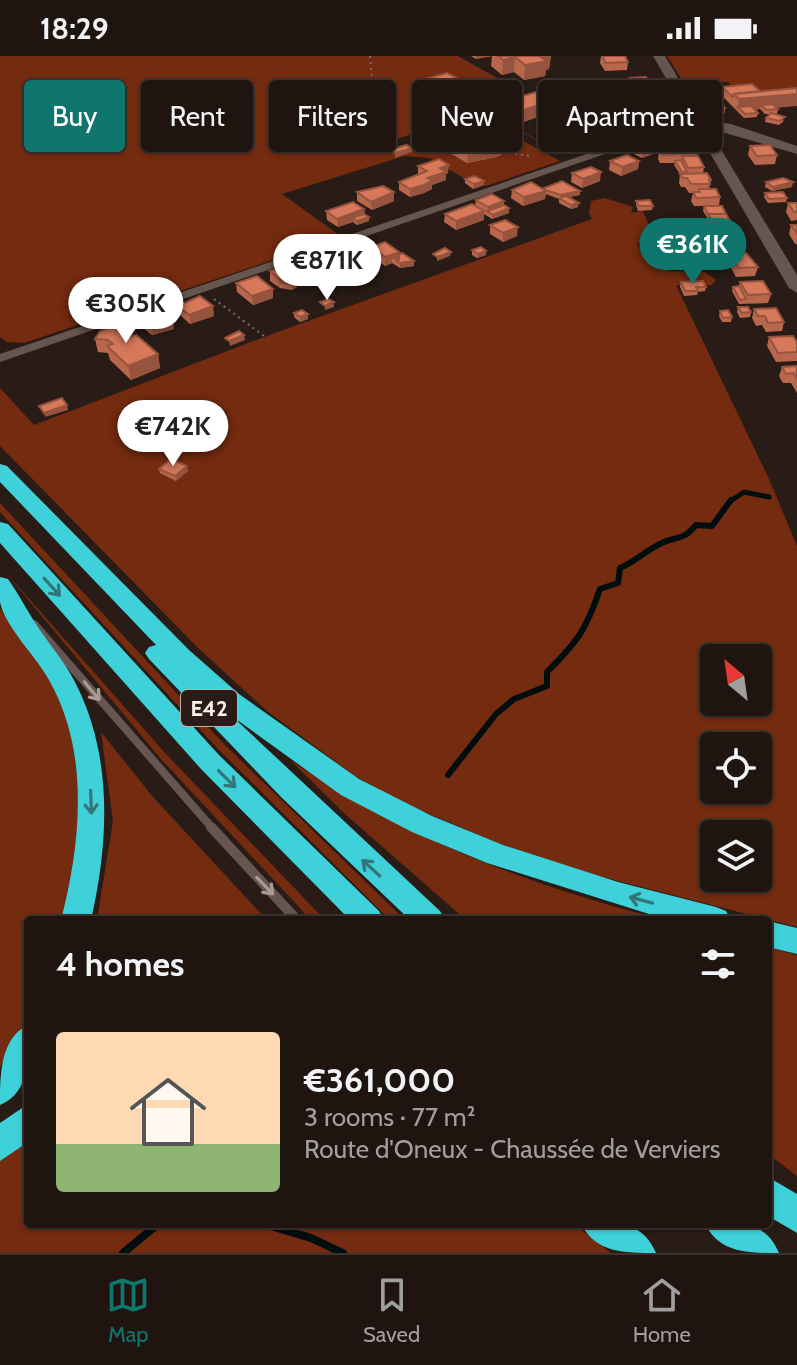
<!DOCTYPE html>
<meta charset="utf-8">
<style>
body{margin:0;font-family:Cabin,sans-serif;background:#2c211e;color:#f1f3f6;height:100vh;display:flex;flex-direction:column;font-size:30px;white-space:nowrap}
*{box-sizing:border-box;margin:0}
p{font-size:26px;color:#a19e9f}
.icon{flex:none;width:44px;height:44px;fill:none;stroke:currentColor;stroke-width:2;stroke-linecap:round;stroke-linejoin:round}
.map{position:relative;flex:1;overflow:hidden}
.side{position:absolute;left:24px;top:860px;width:748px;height:312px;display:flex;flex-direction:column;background:#1f1410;border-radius:8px;box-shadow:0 2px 6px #0004,0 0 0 2px #3c3330}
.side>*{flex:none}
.hud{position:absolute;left:24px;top:24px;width:750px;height:72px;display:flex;gap:16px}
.needle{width:52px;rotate:331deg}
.controls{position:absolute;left:700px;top:588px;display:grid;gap:16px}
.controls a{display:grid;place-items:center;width:72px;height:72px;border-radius:8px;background:#1f1410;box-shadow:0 2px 6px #0004,0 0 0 2px #3c3330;font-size:40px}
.price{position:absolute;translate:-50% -68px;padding:0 18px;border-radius:28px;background:#fff;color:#222;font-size:26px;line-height:52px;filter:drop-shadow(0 2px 4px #0008)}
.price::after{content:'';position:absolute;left:50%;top:48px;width:24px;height:18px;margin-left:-12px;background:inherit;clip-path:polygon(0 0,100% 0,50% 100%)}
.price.on{background:#0f766e;color:#fff}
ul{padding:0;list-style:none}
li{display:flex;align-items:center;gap:24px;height:200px;padding:0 32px}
li span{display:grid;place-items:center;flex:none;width:224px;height:160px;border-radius:8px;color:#555}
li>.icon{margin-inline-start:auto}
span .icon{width:96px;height:96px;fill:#fffc;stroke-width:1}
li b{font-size:34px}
h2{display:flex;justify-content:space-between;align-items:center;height:96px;padding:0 32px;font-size:34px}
.tag{padding:0 28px;border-radius:8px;background:#1f1410;box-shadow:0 2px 6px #0004,0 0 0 2px #3c3330;font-size:28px;line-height:72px}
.tag.on{background:#0f766e;color:#fff}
.status{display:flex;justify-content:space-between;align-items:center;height:56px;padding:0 40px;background:#1f1410;direction:ltr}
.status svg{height:22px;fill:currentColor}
.tab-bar{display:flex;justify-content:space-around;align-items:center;height:112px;border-top:2px solid #3c3330;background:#1f1410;font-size:22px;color:#a19e9f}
.tab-bar a{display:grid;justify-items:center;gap:4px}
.tab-bar .on{color:#0f766e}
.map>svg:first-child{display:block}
.green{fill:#742b0f;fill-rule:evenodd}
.water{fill:#000d0e}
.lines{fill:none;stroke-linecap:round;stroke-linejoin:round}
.stream-far2{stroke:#000d0e;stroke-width:5}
.stream-far1{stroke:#000d0e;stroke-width:6}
.stream{stroke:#000d0e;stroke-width:8}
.path{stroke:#7b6f6a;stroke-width:2;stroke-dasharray:2 4;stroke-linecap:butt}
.lane-far1{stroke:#67554f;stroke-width:8}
.lane{stroke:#67554f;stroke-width:10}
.street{fill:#67554f;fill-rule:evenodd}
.secondary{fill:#67554f;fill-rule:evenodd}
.highway{fill:#3ed1d9;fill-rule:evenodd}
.wall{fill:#b8674d}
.shaded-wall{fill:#96543e}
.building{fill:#d67859;stroke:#96543e;stroke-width:2}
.oneway{stroke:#347678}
.oneway2{stroke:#aa9b96}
.labels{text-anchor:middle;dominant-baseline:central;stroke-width:8;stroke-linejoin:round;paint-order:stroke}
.shield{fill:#291b16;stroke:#bdb1ac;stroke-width:2}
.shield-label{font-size:22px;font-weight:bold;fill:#fcf1ed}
</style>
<div class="status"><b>18:29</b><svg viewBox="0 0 49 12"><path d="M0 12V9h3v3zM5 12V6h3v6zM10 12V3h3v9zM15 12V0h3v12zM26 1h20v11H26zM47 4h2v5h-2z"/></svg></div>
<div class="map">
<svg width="797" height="1197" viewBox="0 0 797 1197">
<rect width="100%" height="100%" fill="#291b16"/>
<g class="green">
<path d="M0,0h458l73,41 -40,14v4l81,43 -100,-51 10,-4 -63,-9 36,19 12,-3 8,5 -20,6 4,5 -10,-3 -53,16 -4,-2 -1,-9 -8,-5 -20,2 3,27 30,-6 13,5 81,-28 70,38 -74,25 -13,-8 -6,2 -37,-22 -26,-2 -122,38 60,43 -318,106 -17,-1 -7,-5z"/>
<path d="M667,0h130v42l-62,-8 -7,-8 -44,1z"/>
<path d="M605,142l28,9 -2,6 12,-2 13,31 -19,1 7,15h18l7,13 36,1 11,8 -4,5 -18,2 -18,-2 93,194 28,67v381l-206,-53 -93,-31 -100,-42 -43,-25 -88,-65 -68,-62 -199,-203v-58l34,37 238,-91 320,-115 -3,-6 2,-12zM714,602h44v44h-44zM714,690h44v44h-44zM714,778h44v44h-44z"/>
<path d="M0,447l225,242 180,175h-15l-173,-172 -217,-236z"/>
<path d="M0,510l167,189 158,165h-14l-151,-162z"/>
<path d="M0,552l48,68 23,50 11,94 -16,100h-38v97l-28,51z"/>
<path d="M101,676l52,65 114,123h-170l16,-99z"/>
<path d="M290,704c120,80 235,124 374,160h-198l-120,-105z"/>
<path d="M768,891l29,8v221l-29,-22z"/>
<path d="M28,1078v90h546l37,29h-611v-94z"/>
</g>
<path class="water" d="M170,359l9,8 12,25 -32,4 -11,-24z"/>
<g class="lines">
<path class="stream-far2" d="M729,446l15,-10 25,5"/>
<path class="stream-far1" d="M448,719l48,-61 18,-15 33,-13v-14c31,-31 39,-42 53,-83l18,-6 2,-15c16,-7 29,-20 44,-26 17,-7 18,-1 32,-17l16,1 19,-26"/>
<g class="stream">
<path d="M264,1168l47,14 32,15"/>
<path d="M123,1197l35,-29"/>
</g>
<g class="path">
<path d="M370,0l6,70"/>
<path d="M509,97l22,3"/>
<path d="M214,243l50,37"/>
</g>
<path class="lane-far1" d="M34,568l179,205"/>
<path class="lane" d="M211,771l86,93"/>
<path class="street" d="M699,64l3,1v4l-36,8 -666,229v-8l660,-225z"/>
<path class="secondary" d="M653,0h12l38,64 28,4 66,22v8l-89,-26 89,147v18l-8,-5z"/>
<g class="highway">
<path d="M0,408l7,2 182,184 50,44 120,85 73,37 71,29 115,37 98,25 10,4 5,9h-63l-181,-57 -75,-31 -71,-37 -108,-78 207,194 5,9h-35l-129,-123 -132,-138 -4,-6 4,-6 7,-2 -156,-163z"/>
<path d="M0,466l8,2 211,231 160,156 5,9h-34l-149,-151 -201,-226z"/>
<path d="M0,521l8,2c10,14 17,28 26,42 13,21 30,39 41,61 38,74 34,159 16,238h-30c20,-77 29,-168 -12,-240 -13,-24 -44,-53 -49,-78 0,-8 0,-17 0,-25z"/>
<path d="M768,865l29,7v26l-29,-7z"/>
<path d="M28,969c0,29 4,67 -28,80 0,-29 0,-67 28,-80z"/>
<path d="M28,1048v38l-28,19v-38z"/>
<path d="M768,1121l29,17v39l-29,-17z"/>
<path d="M581,1168c32,0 60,-6 75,29 -32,0 -60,0 -75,-29z"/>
<path d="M705,1168c32,0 59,-6 74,29 -32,0 -59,0 -74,-29z"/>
</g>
</g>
<g class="wall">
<path d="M471,0h80l-2,13 -3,1 -1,6 -21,4 -10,-8 -12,3 -11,-9 1,-10 -16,3z"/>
<path d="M601,0h24l3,6 -1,8 -22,1 -5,-8z"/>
<path d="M630,22l22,10 -1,8 -19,-4 -3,-6z"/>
<path d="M418,25l66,11 -1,12 -29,9 -36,-20z"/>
<path d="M722,31l54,21 2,1 -1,5h-4l11,7 -5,4 -14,-3 1,-4 4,-4h-5l-5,-5 -6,1 4,3 -1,4 -13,1 -23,-23z"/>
<path d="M698,34l27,23 -16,1 -12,-20z"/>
<path d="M504,46l80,1 -6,1 19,9 45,-1 -2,12 -47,13 -27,12 -17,-9 1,-12 16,-4 -19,-10 -27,9 -17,-9z"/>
<path d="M649,46l24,9 -1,8h-20l-4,-8z"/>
<path d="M638,83l25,11 33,4v2l8,11 -1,6 8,7 -2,9 11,8 -1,9h-25l-3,-5 2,-8h-4l-4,-6h-4l-2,-4 1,-9 -6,-9 1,-2h-15l-2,-4 1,-7 -17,6 -8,-4 1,-4 4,-2 -2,-1z"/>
<path d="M449,84l63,9 -15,8 -30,6 -19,-11z"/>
<path d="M750,90l27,9 -2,9 -20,1 -7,-10z"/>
<path d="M610,105h29l-1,8 -17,7 -12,-6z"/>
<path d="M418,110l30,7 -2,1v6l-14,5v4l-8,4 -14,4 -11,-7v-8l19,-8z"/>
<path d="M572,117l28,8 -18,7 -11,-6z"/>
<path d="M465,123l19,6 -11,4 -8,-6z"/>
<path d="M766,126l26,5 -20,4 -7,-4z"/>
<path d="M543,132l37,3v4l-11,2 9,10 -7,2 -12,-6v-4l-13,-5 -1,5 -22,7 -12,-8 1,-8z"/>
<path d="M357,136l37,9 -22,9 -15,-9z"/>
<path d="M765,137l22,5 -1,4 -18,1 -4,-6z"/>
<path d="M476,144l28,5 5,8 -17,6 -8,-5v6l-28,10 -12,-8 1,-8 30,-8z"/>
<path d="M636,145l17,5 -1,4 -14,1 -2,-6z"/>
<path d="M788,147h9v17l-6,1 -5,-9z"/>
<path d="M704,150l28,18 -1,3 12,16 -2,9 -22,1 -9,-16 1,-6 -4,-8 1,-4 -5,-8z"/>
<path d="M364,153l1,5 4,7 -12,4 -4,-3 -15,5 -11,-7 -1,-9z"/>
<path d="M490,169l27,11 -14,6 -13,-8z"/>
<path d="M653,169l14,3 15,14 -1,9h-20l-9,-21z"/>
<path d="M791,169h6v19h-2l-6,-10z"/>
<path d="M371,191l28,8 15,6v5l-14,2 -8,-5 -7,3 -14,-10z"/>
<path d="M472,194l14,5 -9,3 -5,-3z"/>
<path d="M730,197l28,14 -3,9 -19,1 -8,-15z"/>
<path d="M321,204l25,7v9l-23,8 -11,-8v-9l9,-3z"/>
<path d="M270,215l31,12 -4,1v3l-5,3 -12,-2 -10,-7z"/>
<path d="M681,226l25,5 -1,4 -7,1 -1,3 -13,1 -4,-9z"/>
<path d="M740,226l31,12 -3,9 -29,1 -7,-13 1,-4 6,-1z"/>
<path d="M236,227l37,15 -20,7 -16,-13z"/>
<path d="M178,250l36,10 -24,8 -10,-9z"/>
<path d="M738,251l13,5 -1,5 -10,1 -3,-6z"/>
<path d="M754,253l30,13 -2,9 -16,1 -4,-7 -6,1 -4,-8z"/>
<path d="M720,255l12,6 -1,5h-9l-3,-6z"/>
<path d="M294,257l14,6 -8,3 -6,-5z"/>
<path d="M140,262l34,11 -22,6 -10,-8z"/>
<path d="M132,281l26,17 2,14 -29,12 -21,-20 -2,-7 -10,-1 -3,-13z"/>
<path d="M769,281l28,5v19l-21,1 -9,-16z"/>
<path d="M797,310v27l-6,-10h-8l-4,-7 3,-9z"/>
<path d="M159,413l29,2 -12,10 -16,-8z"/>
</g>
<g class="shaded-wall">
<path d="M476,0h16l-16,3z"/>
<path d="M539,0h12l-2,13 -3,1 -1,6 -21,4 1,-15z"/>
<path d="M515,1l-1,15 -12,3 1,-15z"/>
<path d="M586,35l-2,12 -16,3 -2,-11z"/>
<path d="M484,36l-1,12 -29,9 1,-12z"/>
<path d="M797,38v12l-32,3 -4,-4 -1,4 -18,2 -4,-4 -1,4 2,-12z"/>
<path d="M548,46l-1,12 -27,9 1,-12z"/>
<path d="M725,52v5l-16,1 1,-4z"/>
<path d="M642,56l-2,12 -47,13 -27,12 2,-12 27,-12z"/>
<path d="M513,80l-1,13 -15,8 -30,6 1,-12z"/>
<path d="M664,86l-1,8 -11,4 1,-8z"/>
<path d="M412,92v4l-17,6v-5z"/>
<path d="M652,94v4l-10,4 1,-4z"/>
<path d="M639,105l-1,8 -17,7 1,-9z"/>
<path d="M449,109l-1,8 -2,1v6l-14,5v4l-8,4 -14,4v-8l30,-21z"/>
<path d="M601,116l-1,9 -18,7 1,-9z"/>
<path d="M484,125v4l-11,4 1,-5z"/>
<path d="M793,126l-1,5 -20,4 1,-4z"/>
<path d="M546,135l-1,8 -22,7 1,-9z"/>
<path d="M580,135v4l-19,4v-4z"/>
<path d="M394,136v9l-22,9 -1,-8z"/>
<path d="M504,145v9l-17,1v5l1,-9z"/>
<path d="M579,147l-1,4 -7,2v-4z"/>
<path d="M509,152v5l-17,6 1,-4z"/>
<path d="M364,153l1,9 4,-1v4l-12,4v-4l-5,-3 1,4 -15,5 -1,-8z"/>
<path d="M484,155v9l-28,10v-9z"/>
<path d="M518,171l-1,9 -14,6v-9z"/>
<path d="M486,195v4l-9,3 1,-4z"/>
<path d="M399,196v8l-2,1 -5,-3v5l-7,3v-9z"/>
<path d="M451,196l-1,4 -13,5v-4z"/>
<path d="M414,205v5l-14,2v-5z"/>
<path d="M346,211v9l-23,8 -1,-9z"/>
<path d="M300,218l1,9 -4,1v3l-5,3v-5l-12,-1v4l-1,-9z"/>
<path d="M273,233v9l-20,7 -1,-9z"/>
<path d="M334,246v5l-9,3v-4z"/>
<path d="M213,250l1,10 -24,8 -1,-9z"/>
<path d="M308,258v5l-8,3v-5z"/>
<path d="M173,263l1,10 -22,6 -1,-9z"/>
<path d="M130,270l2,14 -6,-7z"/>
<path d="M244,279l1,5 -15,6 -1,-5z"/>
<path d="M158,298l2,14 -29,12 -3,-14z"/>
<path d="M67,349l1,5 -23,7 -1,-4z"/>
<path d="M187,410l1,5 -12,10 -1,-5z"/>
</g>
<g class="building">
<path d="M498,0h41l8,5 -22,4 -10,-8 -12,3z"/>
<path d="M602,0h23l3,6 -22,1z"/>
<path d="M447,17l37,19 -29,9 -37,-20z"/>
<path d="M646,21l6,11 -19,-4 -3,-6z"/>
<path d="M568,26l18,9 -20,4 3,2 -3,1 31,15 28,-9 17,8 -47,13 -27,12 -18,-9 33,-8 -35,-18 -27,9 -17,-9z"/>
<path d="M752,28l8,7 -26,3 -1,3 -11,-10z"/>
<path d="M797,32v6l-23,2 -35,3 -5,-5z"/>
<path d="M698,34h14l13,18 -15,2z"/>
<path d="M649,46h20l4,9h-20z"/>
<path d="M772,48l6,5 -12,1 -5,-5z"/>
<path d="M751,50l7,7 -13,1 -7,-7z"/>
<path d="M771,57l14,4 -5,4 -14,-3z"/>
<path d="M491,68l22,12 -15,8 -30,7 -19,-11z"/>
<path d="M652,78l12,8 -11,4 -15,-7z"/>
<path d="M406,89l6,3 -17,5 -5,-3z"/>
<path d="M770,89l7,10 -20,1 -7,-10z"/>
<path d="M644,90l8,4 -9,4 -8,-4z"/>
<path d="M659,94h34l3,4 -34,1z"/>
<path d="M627,99l12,6 -17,6 -12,-6z"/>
<path d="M682,100h16l6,11 -16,1z"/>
<path d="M439,103l10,6 -9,3 6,4 -19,6 5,3 -8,4 -14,4 -11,-7 28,-11 -9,-5z"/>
<path d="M681,104l6,12h-5l-7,-11z"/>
<path d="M591,111l10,5 -18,7 -11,-6z"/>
<path d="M707,117l4,7h-2l1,4h-19l-4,-6h-4l-3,-4z"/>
<path d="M475,120l9,5 -10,3 -9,-5z"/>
<path d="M783,122l10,4 -20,5 -7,-5z"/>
<path d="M562,125l18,10 -19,4 -19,-6z"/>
<path d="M531,126l15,9 -22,6 -12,-7z"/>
<path d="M383,130l11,6 -23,10 -14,-10z"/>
<path d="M699,133h17l4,8 -24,1 -3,-6h7z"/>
<path d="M783,136l4,6 -18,1 -4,-6z"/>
<path d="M492,138l12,7 -16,6 -12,-7z"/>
<path d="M566,140l13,7 -8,2 -12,-7z"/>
<path d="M650,144l3,6h-14l-3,-5z"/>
<path d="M353,146l11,7 -27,10 -11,-8z"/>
<path d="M788,147h9v9h-3z"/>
<path d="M472,148l12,7 -28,10 -11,-7z"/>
<path d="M504,149l5,3 -16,7 -6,-4z"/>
<path d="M704,150h18l4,8h-18z"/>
<path d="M364,158l5,3 -12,4 -5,-3z"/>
<path d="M708,158h18l6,10h-18z"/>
<path d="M505,164l13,7 -15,6 -13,-8z"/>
<path d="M653,169h13l1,3h-11v3z"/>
<path d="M791,169h6v8z"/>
<path d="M734,171l9,16 -23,1 -9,-16z"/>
<path d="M656,172h15l11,14h-19z"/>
<path d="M385,186l14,10 -14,5 -14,-10z"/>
<path d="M481,191l5,4 -8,3 -6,-4z"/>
<path d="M445,192l6,4 -14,5 -4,-3z"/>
<path d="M402,197l12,8 -14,2 -3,-2 2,-1v-5z"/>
<path d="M730,197h16l12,14 -20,1z"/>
<path d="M331,201l15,10 -24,8 -10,-8 12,-4 -3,-3z"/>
<path d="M289,209l11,9 -21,5 -9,-8z"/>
<path d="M257,220l16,13 -21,7 -16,-13z"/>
<path d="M703,225l3,6h-10l2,4h-13l-4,-9z"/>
<path d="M763,225l8,13 -23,1 -8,-13z"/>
<path d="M739,230l7,13 -6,1 -7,-13z"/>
<path d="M200,240l13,10 -24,9 -11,-9z"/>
<path d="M329,243l5,3 -9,4 -5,-4z"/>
<path d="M738,251h10l3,5 -9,1z"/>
<path d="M776,252l8,14 -16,1 -3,-7h-7l-4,-7z"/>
<path d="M160,253l13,10 -22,7 -11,-8z"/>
<path d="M302,254l6,4 -8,3 -6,-4z"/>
<path d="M728,254l4,7 -9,1 -3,-7z"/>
<path d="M117,269l13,1 -4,7 4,4 6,-2 22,19 -30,12 -21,-20 6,-2 -5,-4 -13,-1 5,-8z"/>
<path d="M239,275l5,4 -15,6 -4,-3z"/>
<path d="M793,280l4,6v10l-19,1 -9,-16z"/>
<path d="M797,310v13l-3,-6 -8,1 -4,-7z"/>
<path d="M62,342l5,7 -23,8 -5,-7z"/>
<path d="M171,403l16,7 -12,10 -16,-7z"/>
</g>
<defs><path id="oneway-shaft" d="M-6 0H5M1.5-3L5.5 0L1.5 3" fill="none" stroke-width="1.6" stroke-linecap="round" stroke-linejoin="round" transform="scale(2)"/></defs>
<g class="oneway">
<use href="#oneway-shaft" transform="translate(52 531) rotate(48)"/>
<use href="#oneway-shaft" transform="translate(227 723) rotate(45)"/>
<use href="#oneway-shaft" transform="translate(91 746) rotate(88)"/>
<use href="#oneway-shaft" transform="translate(371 812) rotate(-138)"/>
<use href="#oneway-shaft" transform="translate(641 844) rotate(-165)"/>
</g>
<g class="oneway2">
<use href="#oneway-shaft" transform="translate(92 635) rotate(50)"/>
<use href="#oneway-shaft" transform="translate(265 830) rotate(46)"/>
</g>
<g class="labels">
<rect class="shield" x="181" y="634" width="56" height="36" rx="6"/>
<g class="shield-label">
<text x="209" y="652">E42</text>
</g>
</g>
</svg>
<div class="controls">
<a><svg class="needle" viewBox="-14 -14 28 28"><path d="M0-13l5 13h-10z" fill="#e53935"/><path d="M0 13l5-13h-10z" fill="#a19e9f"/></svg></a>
<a><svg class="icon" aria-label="locate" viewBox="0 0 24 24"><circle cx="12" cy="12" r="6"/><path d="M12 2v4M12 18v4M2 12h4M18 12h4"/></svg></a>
<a><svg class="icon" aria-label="layers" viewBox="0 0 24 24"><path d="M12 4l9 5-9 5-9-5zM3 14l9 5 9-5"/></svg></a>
</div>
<b class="price on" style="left:693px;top:230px">€361K</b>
<b class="price" style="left:327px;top:246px">€871K</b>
<b class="price" style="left:126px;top:289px">€305K</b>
<b class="price" style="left:173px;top:412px">€742K</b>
<div class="hud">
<a class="tag on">Buy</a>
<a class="tag">Rent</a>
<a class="tag">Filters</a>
<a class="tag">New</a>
<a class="tag">Apartment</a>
</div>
<section class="side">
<h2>4 homes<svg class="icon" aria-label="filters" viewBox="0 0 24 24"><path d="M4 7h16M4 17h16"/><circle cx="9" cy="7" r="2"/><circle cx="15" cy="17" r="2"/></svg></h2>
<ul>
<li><span style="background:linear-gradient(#ffd9b3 70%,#8fb573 0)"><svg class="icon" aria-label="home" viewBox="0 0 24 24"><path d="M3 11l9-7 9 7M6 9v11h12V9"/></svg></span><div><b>€361,000</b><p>3 rooms · 77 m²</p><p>Route d'Oneux - Chaussée de Verviers</p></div></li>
</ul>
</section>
</div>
<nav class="tab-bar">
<a class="on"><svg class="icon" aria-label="map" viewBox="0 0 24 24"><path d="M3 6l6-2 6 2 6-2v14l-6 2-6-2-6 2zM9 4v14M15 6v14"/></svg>Map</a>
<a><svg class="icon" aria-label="saved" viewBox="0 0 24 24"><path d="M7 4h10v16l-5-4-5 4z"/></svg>Saved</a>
<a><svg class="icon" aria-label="home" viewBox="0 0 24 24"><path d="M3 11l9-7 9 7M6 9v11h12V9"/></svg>Home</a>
</nav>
